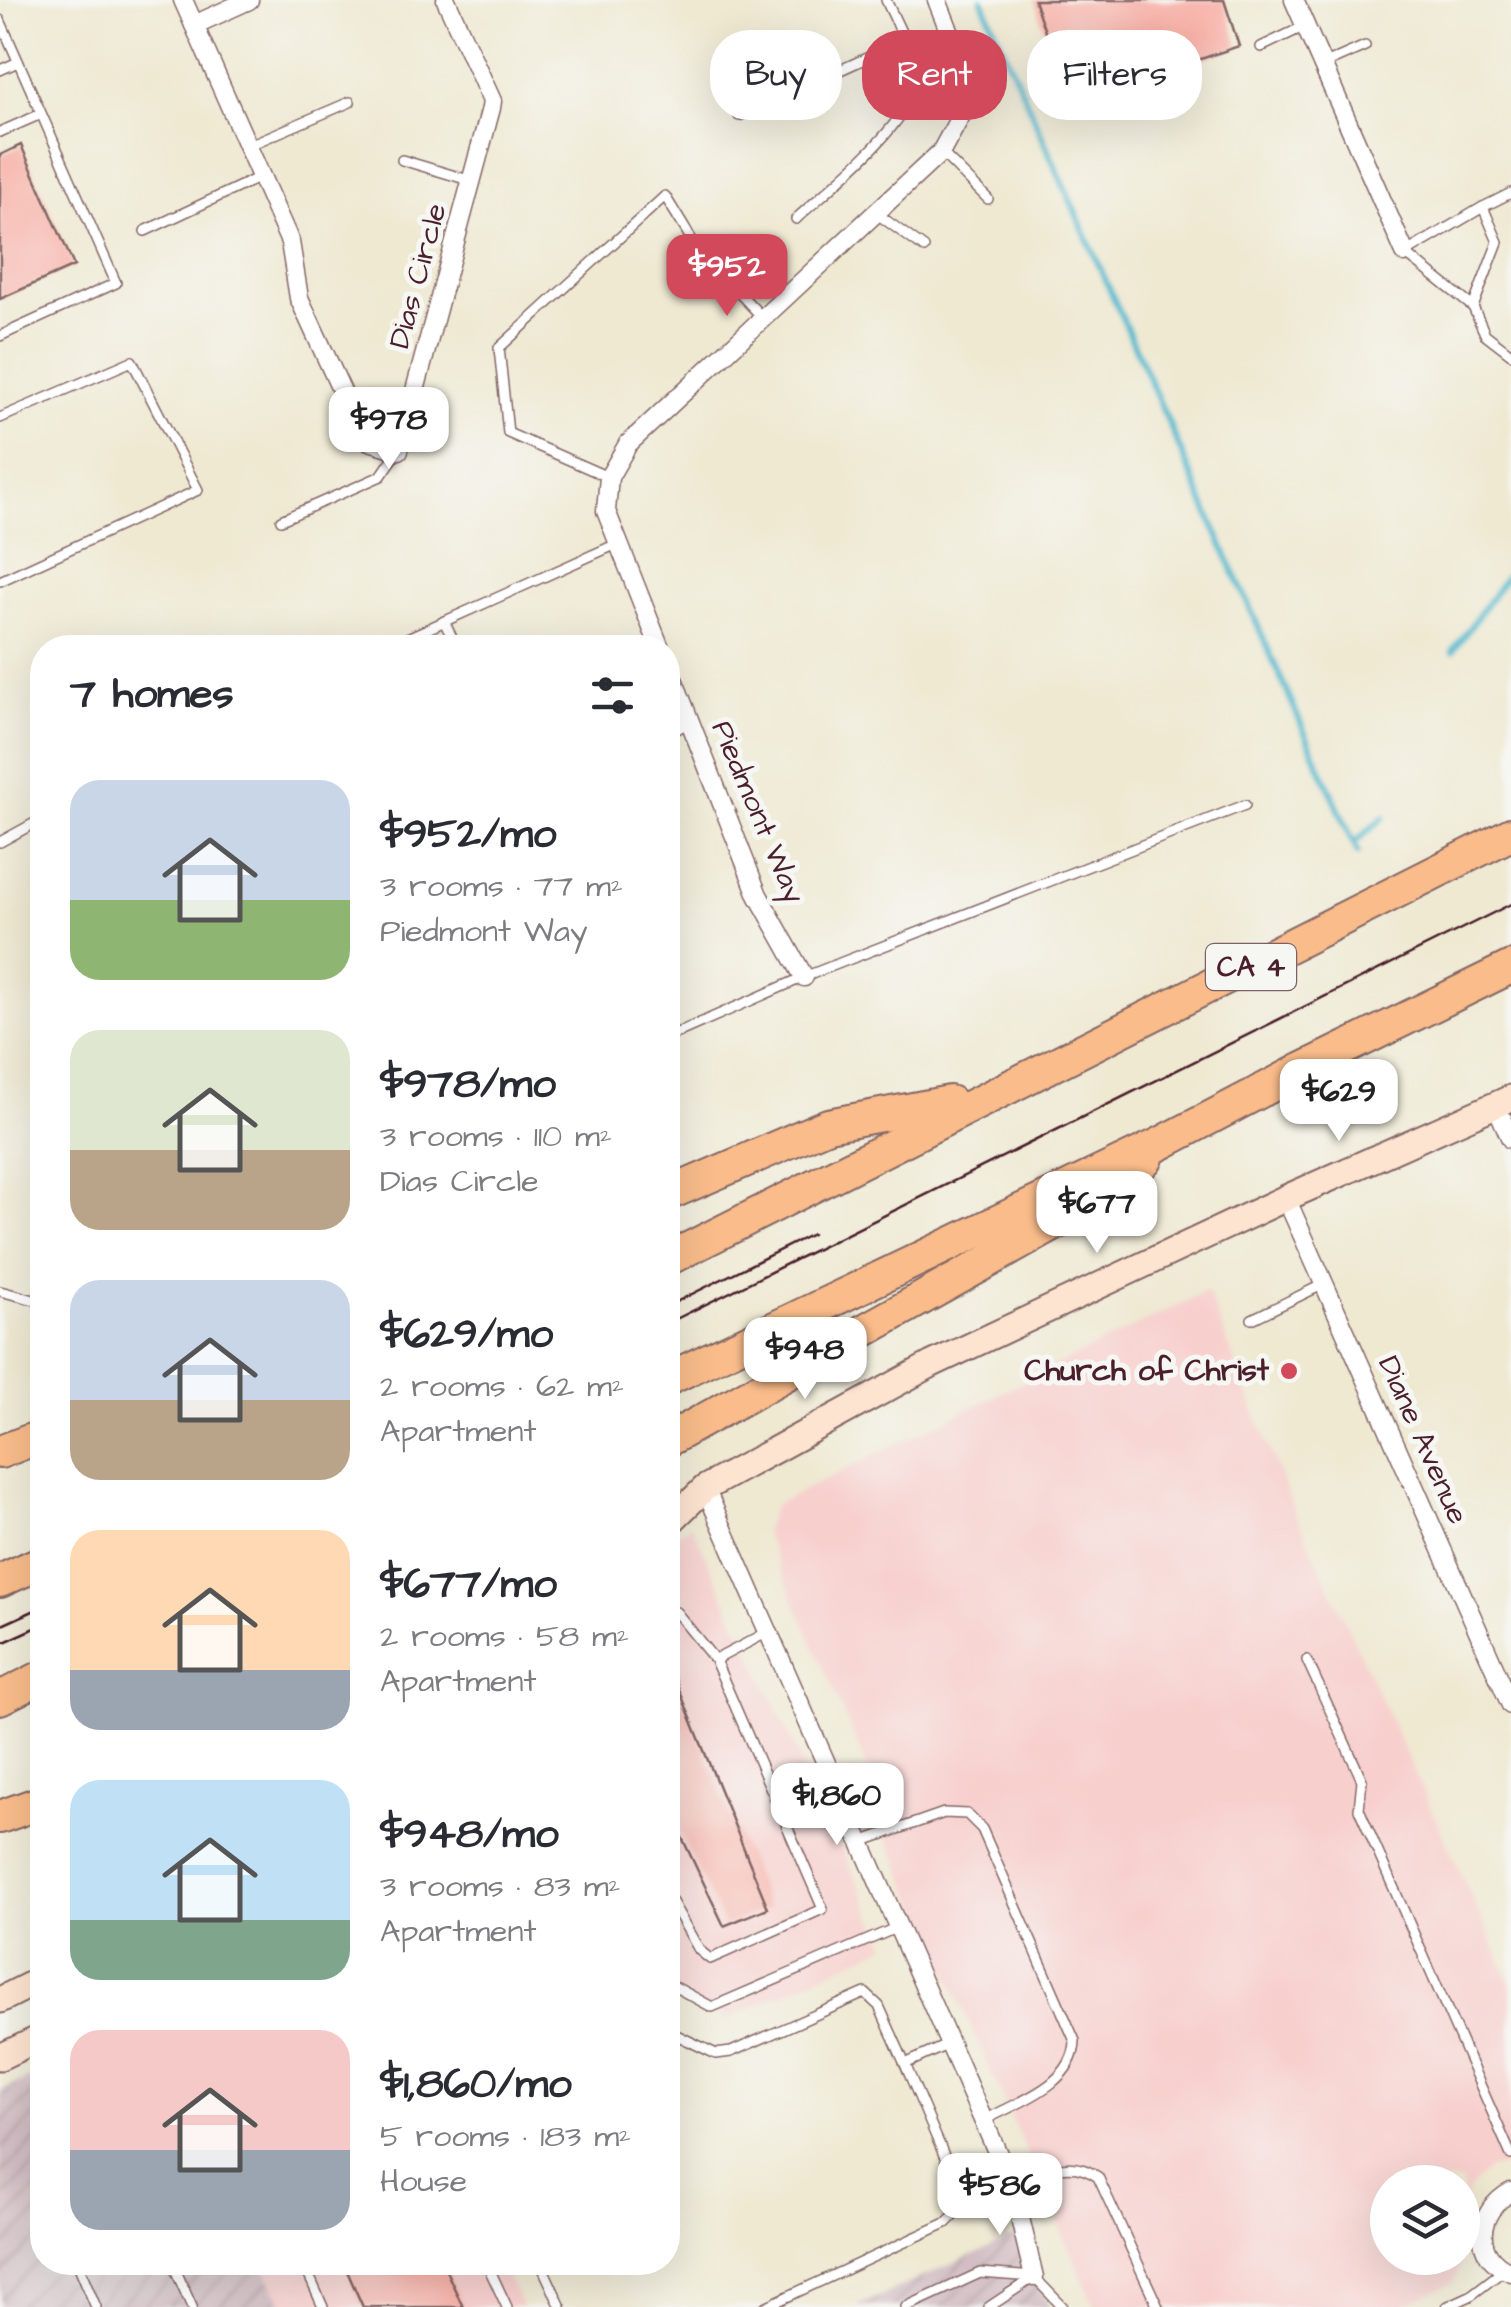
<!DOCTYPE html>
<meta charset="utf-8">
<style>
body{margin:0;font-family:"Architects Daughter",sans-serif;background:#f7f7f7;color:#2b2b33;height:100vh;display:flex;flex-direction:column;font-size:38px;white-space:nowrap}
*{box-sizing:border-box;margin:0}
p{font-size:32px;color:#7c7c81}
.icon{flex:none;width:55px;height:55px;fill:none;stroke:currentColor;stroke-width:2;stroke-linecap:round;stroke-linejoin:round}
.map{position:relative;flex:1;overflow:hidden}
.sheet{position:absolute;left:30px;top:635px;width:650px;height:1640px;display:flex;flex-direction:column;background:#fff;border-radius:40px;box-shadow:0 10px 40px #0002}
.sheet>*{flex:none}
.hud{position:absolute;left:710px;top:30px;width:650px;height:90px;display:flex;gap:20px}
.buttons{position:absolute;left:1370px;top:2165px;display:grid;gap:20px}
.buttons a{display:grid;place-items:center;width:110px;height:110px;border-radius:50%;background:#fff;box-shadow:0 10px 40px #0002;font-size:50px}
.price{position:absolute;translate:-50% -85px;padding:0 22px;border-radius:20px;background:#fff;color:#222;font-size:32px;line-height:65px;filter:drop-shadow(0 2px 5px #0008)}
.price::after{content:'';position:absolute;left:50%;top:60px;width:30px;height:22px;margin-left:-15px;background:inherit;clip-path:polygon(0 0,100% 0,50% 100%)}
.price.current{background:#d1495b;color:#fff}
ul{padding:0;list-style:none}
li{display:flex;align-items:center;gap:30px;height:250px;padding:0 40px}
li span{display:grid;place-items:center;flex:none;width:280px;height:200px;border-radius:30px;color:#555}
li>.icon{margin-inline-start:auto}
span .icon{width:120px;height:120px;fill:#fffc;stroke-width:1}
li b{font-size:42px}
h2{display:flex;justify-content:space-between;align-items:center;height:120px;padding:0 40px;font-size:42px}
.chip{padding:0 35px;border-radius:40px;background:#fff;box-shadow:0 10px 40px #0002;font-size:35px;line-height:90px}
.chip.current{background:#d1495b;color:#fff}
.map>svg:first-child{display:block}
.built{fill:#f7d0ce}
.industrial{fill:url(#industrial-furrows)}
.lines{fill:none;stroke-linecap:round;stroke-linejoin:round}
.stream{stroke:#50b8ce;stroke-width:6}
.building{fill:#f8afa5}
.lane-casing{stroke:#846665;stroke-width:12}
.street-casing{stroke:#846665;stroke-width:21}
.secondary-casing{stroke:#846665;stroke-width:29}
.highway-casing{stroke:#846665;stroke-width:36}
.lane{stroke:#fff;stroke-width:9}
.street{stroke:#fff;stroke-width:18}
.secondary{stroke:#fde4d0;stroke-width:25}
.highway{stroke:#f9bc8a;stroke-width:32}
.tram{stroke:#4a1f2b;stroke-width:2.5}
.poi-dot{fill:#d1495b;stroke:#f6f6f2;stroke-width:4}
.labels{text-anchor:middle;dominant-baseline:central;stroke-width:10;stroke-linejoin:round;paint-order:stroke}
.shield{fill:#f6f6f2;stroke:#7e6067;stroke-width:2.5}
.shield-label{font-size:28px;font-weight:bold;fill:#4a1f2b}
.street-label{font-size:30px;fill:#4a1f2b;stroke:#f6f6f2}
.poi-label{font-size:30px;font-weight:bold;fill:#4a1f2b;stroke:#f6f6f2;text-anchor:end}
</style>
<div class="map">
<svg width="1511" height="2307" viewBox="0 0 1511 2307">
<defs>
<pattern id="industrial-furrows" width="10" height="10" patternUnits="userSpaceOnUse" patternTransform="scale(2.5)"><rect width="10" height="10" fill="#d2bec4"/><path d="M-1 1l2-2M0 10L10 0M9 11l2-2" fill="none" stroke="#b6a3a9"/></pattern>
</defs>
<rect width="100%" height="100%" fill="#f6f6f2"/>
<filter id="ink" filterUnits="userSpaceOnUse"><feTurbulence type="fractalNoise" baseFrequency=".01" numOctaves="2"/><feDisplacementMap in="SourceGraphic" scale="20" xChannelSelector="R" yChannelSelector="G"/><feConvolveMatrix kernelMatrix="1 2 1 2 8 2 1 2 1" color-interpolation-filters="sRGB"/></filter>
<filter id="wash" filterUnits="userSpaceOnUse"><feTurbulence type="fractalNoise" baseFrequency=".0048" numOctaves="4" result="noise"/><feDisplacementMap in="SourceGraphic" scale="40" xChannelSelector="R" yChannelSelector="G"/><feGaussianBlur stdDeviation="2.25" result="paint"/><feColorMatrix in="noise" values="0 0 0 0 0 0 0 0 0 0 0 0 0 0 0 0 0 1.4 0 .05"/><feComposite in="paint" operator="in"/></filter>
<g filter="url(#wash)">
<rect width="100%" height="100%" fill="#efe9d2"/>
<g class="built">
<path d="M1207,1291l85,214 219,478v182l-22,4 -21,21 -5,14 -1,-22h-74v76h74v2l-8,22 -54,25h-305l-217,-490 9,-4 -123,-281 10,-27z"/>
<path d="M691,1525l196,420 -160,74 -59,-30v-449z"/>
<path d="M262,2263h239l21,44h-238z"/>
</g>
<g class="industrial">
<path d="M42,2073v189l220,1 22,44h-284v-216z"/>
<path d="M1019,2234l31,73h-194z"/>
</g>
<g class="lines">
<g class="stream">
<path d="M982,0l376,853"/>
<path d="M1453,651l58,-81"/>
<path d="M1354,843l30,-26"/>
</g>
</g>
<g id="blocks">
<g class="building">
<path d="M1034,0h190l15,46 -169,58z"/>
<path d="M21,145l53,121 -74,33v-144z"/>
<path d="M668,1662l100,246 -44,18 -56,-118z"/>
<path d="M343,2262h99l21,45h-100z"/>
</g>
</g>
</g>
<g filter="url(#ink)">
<use href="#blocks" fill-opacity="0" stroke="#846665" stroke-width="2.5"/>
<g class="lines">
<defs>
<g id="lane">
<path d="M0,20l116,263 -116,53"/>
<path d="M1261,47l44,-21"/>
<path d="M1322,65l43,-19"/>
<path d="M0,70l18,-8"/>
<path d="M739,116l165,-75"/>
<path d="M0,132l41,-18"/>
<path d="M247,146l103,-44"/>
<path d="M941,152l47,47"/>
<path d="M402,160l70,21"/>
<path d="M1483,207l15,35 -25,65 -68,-54z"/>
<path d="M1483,207l28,-14"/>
<path d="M876,213l48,35"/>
<path d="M796,219c31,-29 110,-91 117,-131 5,-29 -16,-63 -27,-88"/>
<path d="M145,231l115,-54"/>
<path d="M1473,307l12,27 26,20"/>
<path d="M0,418l132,-57 66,129 -198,91"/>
<path d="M608,477l-100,-44 -9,-85 166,-152 33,54 65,68"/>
<path d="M281,520l100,-44 18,-26"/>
<path d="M444,621l13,27"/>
<path d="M385,648l234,-105"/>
<path d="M668,735l22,-14"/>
<path d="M0,842l42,-23"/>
<path d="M668,1037l136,-60 441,-172"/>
<path d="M0,1291l42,11"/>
<path d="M1252,1319l72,-35"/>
<path d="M668,1609l8,3 39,48 108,249 -113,50 -11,-9 -31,-55"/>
<path d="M715,1660l53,-28"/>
<path d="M1307,1660l55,120 -3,29 152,346"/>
<path d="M861,1842l83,-29 23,1 15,15 93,212c-1,44 -58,61 -92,80"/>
<path d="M668,1983l44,24 186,-80"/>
<path d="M668,2031l48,23 15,-2 134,-59 14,13 26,58"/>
<path d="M1013,2188c31,-13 54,-33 85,-11l60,130"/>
<path d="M77,2262l19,45"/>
<path d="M172,2262l20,45"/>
<path d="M303,2262l20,45"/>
<path d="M486,2262l21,45"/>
<path d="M540,2262l21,45"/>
<path d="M765,2307l181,-84 13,-13 2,-15 -56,-131 44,-20"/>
<path d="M906,2307l74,-34 54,4 29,30"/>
<path d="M989,2307l45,-30"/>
<path d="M1446,2307l24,-11 34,-26"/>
</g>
<g id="street">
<path d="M183,0l107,242 9,56 62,135 8,8 30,9 92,-342 1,-7 -46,-101"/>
<path d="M1294,0l111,253"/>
<path d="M194,25l55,-25"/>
<path d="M660,648l-54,-137 3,-34 19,-33 313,-292 24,-44v-37l-28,-71"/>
<path d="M668,666l90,229 46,82"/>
<path d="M1496,1105l15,34"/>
<path d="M1286,1198l225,507"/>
<path d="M705,1488l308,700 21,89"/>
<path d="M1511,2192c-34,18 -41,64 0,80"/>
</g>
<g id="secondary">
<path d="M668,1524l37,-36 227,-124 354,-166 225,-100"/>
<path d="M0,2000l42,-21"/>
<path d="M0,2057l42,-20"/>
</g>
<g id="highway">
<path d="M668,1194l160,-69 122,-23"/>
<path d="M668,1259l843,-425"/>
<path d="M668,1379l492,-235 143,-75 208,-102"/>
<path d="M668,1440l448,-250 31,-32"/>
<path d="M0,1452l42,-16"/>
<path d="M0,1581l42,-19"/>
<path d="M0,1698l42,-21"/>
<path d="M0,1817l42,-15"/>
</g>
</defs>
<use href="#lane" class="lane-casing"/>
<use href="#street" class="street-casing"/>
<use href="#secondary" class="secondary-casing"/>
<use href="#highway" class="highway-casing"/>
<use href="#lane" class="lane"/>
<use href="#street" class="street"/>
<use href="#secondary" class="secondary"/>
<use href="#highway" class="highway"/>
<g class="tram">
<path d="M668,1306l144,-72"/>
<path d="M668,1323l843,-419"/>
<path d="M0,1626l42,-19"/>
<path d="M0,1644l42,-19"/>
</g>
</g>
</g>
<circle class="poi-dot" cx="1289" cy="1371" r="10"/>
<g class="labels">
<rect class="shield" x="1206" y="944" width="90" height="46" rx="8"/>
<g class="shield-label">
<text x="1251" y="967">CA 4</text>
</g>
<g class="street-label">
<text transform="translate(418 276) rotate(-75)">Dias Circle</text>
<text transform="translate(758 812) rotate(67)">Piedmont Way</text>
<text transform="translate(1423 1440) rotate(66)">Diane Avenue</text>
</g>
<g class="poi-label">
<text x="1269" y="1371">Church of Christ</text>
</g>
</g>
</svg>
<div class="buttons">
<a><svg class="icon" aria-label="layers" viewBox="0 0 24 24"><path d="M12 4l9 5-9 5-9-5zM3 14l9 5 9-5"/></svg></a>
</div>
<b class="price current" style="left:727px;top:319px">$952</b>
<b class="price" style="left:389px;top:472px">$978</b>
<b class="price" style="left:1339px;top:1144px">$629</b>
<b class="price" style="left:1097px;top:1256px">$677</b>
<b class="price" style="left:805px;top:1402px">$948</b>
<b class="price" style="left:837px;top:1848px">$1,860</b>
<b class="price" style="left:1000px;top:2238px">$586</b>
<div class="hud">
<a class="chip">Buy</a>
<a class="chip current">Rent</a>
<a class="chip">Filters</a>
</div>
<section class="sheet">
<h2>7 homes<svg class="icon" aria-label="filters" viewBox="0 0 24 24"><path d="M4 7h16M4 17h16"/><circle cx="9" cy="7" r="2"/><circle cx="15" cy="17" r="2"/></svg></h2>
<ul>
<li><span style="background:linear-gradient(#c9d6e8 60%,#8fb573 0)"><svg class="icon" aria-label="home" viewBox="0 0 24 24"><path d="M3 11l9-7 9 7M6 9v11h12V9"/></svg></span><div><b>$952/mo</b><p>3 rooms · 77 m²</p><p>Piedmont Way</p></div></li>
<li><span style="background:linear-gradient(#dfe7d0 60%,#b9a48a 0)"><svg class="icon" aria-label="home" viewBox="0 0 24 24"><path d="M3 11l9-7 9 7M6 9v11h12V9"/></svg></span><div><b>$978/mo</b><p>3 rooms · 110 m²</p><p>Dias Circle</p></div></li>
<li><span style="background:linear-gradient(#c9d6e8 60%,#b9a48a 0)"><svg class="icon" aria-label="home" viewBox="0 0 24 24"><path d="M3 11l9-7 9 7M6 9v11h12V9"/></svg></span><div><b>$629/mo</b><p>2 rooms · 62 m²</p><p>Apartment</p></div></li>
<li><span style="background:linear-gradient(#ffd9b3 70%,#9aa5b1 0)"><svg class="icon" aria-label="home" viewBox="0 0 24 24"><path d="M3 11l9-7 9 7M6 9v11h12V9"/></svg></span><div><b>$677/mo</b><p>2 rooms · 58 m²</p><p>Apartment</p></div></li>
<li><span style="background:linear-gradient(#bfe0f5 70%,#7fa58c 0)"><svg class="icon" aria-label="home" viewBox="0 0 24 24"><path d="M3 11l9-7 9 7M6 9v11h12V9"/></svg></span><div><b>$948/mo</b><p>3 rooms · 83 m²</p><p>Apartment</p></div></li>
<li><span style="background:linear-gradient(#f6c9c9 60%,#9aa5b1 0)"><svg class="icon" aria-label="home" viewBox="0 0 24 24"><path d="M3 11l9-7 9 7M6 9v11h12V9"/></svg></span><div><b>$1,860/mo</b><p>5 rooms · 183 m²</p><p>House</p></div></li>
</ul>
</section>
</div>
